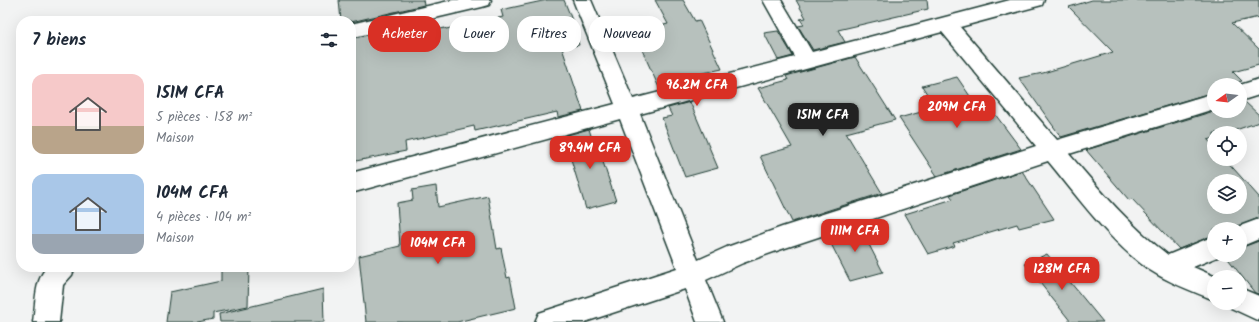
<!DOCTYPE html>
<html lang="fr">
<meta charset="utf-8">
<style>
body{margin:0;font-family:Kalam,sans-serif;background:#f6f6f7;color:#1f2937;height:100vh;display:flex;flex-direction:column;font-size:15px;white-space:nowrap}
*{box-sizing:border-box;margin:0}
p{font-size:13px;color:#747a83}
.icon{flex:none;width:22px;height:22px;fill:none;stroke:currentColor;stroke-width:2;stroke-linecap:round;stroke-linejoin:round}
.map{position:relative;flex:1;overflow:hidden}
.panel{position:absolute;left:16px;top:16px;width:340px;height:256px;display:flex;flex-direction:column;background:#fff;border-radius:16px;box-shadow:0 4px 16px #0002}
.panel>*{flex:none}
.top-card{position:absolute;left:368px;top:16px;width:380px;height:36px;display:flex;gap:8px}
.needle{width:26px;rotate:256deg}
.buttons{position:absolute;left:1207px;top:78px;display:grid;gap:8px}
.buttons a{display:grid;place-items:center;width:40px;height:40px;border-radius:50%;background:#fff;box-shadow:0 4px 16px #0002;font-size:20px}
.price{position:absolute;translate:-50% -34px;padding:0 9px;border-radius:8px;background:#d93025;color:#fff;font-size:13px;line-height:26px;filter:drop-shadow(0 1px 2px #0008)}
.price::after{content:'';position:absolute;left:50%;top:24px;width:12px;height:9px;margin-left:-6px;background:inherit;clip-path:polygon(0 0,100% 0,50% 100%)}
.price.on{background:#222;color:#fff}
ul{padding:0;list-style:none}
li{display:flex;align-items:center;gap:12px;height:100px;padding:0 16px}
li span{display:grid;place-items:center;flex:none;width:112px;height:80px;border-radius:12px;color:#555}
li>.icon{margin-inline-start:auto}
span .icon{width:48px;height:48px;fill:#fffc;stroke-width:1}
li b{font-size:17px}
h2{display:flex;justify-content:space-between;align-items:center;height:48px;padding:0 16px;font-size:17px}
.pill{padding:0 14px;border-radius:16px;background:#fff;box-shadow:0 4px 16px #0002;font-size:14px;line-height:36px}
.pill.on{background:#d93025;color:#fff}
.map>svg:first-child{display:block}
.building{fill:#b7c1bd;stroke:#1f3d34;fill-rule:evenodd}
.lines{fill:none;stroke-linecap:round;stroke-linejoin:round}
.minor-casing{stroke:#1f3d34;stroke-width:3}
.minor{fill:#fff;fill-rule:evenodd}
</style>
<div class="map">
<svg width="1259" height="322" viewBox="0 0 1259 322">
<rect width="100%" height="100%" fill="#f2f3f3"/>
<filter id="ink" filterUnits="userSpaceOnUse"><feTurbulence type="fractalNoise" baseFrequency=".025" numOctaves="2"/><feDisplacementMap in="SourceGraphic" scale="8" xChannelSelector="R" yChannelSelector="G"/><feConvolveMatrix kernelMatrix="1 2 1 2 8 2 1 2 1" color-interpolation-filters="sRGB"/></filter>
<g filter="url(#ink)">
<g class="building">
<path d="M339,0h84l1,5 -73,17v-1h-10z"/>
<path d="M547,0h17l8,20 7,25 -17,3 21,63 -25,6 -1,-5 -82,19 -1,-5 -69,16 1,9 -55,11v-124h3l72,-16 1,10 18,-4 1,1 57,-12 -2,-7z"/>
<path d="M655,0h28l12,21 4,-1 23,49 -42,9 2,7 -22,5 -26,-58 34,-8z"/>
<path d="M796,0h131l1,9 -90,21 7,12 -32,8 -15,-24 6,-1 -4,-6 6,-1z"/>
<path d="M1092,0h167v17l-27,6 27,26v16l-26,7 9,9 -15,4h-13v7l-153,45 -42,-59 24,-5 70,-21 -44,-45z"/>
<path d="M778,31l15,25 -15,4 -14,-27z"/>
<path d="M855,57l40,63 -49,13 36,60 -90,29 -32,-66 32,-9 -34,-59 30,-8 -2,-4z"/>
<path d="M957,77l19,28 10,-3 35,47 -84,27 -38,-58 37,-10 -14,-22z"/>
<path d="M1244,101l15,14v7l-32,11h-13v5l-6,2 6,7v12h11l34,38v21l-28,11h-17v6l-35,14 -47,-50 -3,1 -43,-50 128,-39h26v-9zM1214,181h26v26h-26z"/>
<path d="M690,102l28,66 -33,9 -23,-59 10,-2 -4,-8z"/>
<path d="M589,129l4,13 3,-1 20,60 -30,8 -22,-73z"/>
<path d="M1022,171l32,48 -35,9 -2,-4 -64,19 2,3 -27,8 -23,-40 48,-15 -3,-4z"/>
<path d="M436,186l2,21 50,-11 9,53 4,-1 6,30 3,-1 6,31 -59,14h-91l-7,-66 41,-10 -3,-43 16,-3 -1,-10z"/>
<path d="M859,225l24,47 -33,9 -23,-45z"/>
<path d="M1259,241v53l-4,-1 -30,-38h15v-7z"/>
<path d="M1047,254l56,68h-32l-46,-58z"/>
<path d="M236,267h13l-1,39 -35,7v6l-15,3h-32l4,-30 51,-11v-11z"/>
<path d="M323,289l1,33h-104l-1,-8z"/>
</g>
<g class="lines">
<defs>
<g id="minor">
<path d="M453,0h38l-2,5 -7,2 -128,30 -3,-1v-12z"/>
<path d="M573,0h18l42,99 162,-42 -32,-57h18l31,52 198,-52h34l-2,5 -82,22 97,113 157,-47v16l-145,45c31,36 61,72 99,101l46,-19v19h8l-29,12 23,10h-2v23c-19,-8 -39,-15 -56,-25 -41,-23 -80,-78 -110,-114l-266,88 -39,14 -37,17 17,42h-26l-12,-33 -100,33h-50l4,-9 9,-3 129,-42 -57,-149 -269,74v-20l264,-69zM942,32l94,114 -254,81 -55,20 -29,13 -58,-146z"/>
<path d="M1259,79v16l-19,6v-16z"/>
<path d="M1259,219v20l-19,8v-18h-8z"/>
<path d="M47,267h28l-3,8 -9,10 -4,37h-26c3,-18 1,-41 14,-55z"/>
<path d="M1240,288l19,8v25l-28,-13 -2,-5h11z"/>
</g>
</defs>
<use href="#minor" class="minor-casing"/>
<use href="#minor" class="minor"/>
</g>
</g>
</svg>
<div class="buttons">
<a><svg class="needle" viewBox="-14 -14 28 28"><path d="M0-13l5 13h-10z" fill="#e53935"/><path d="M0 13l5-13h-10z" fill="#747a83"/></svg></a>
<a><svg class="icon" aria-label="locate" viewBox="0 0 24 24"><circle cx="12" cy="12" r="6"/><path d="M12 2v4M12 18v4M2 12h4M18 12h4"/></svg></a>
<a><svg class="icon" aria-label="layers" viewBox="0 0 24 24"><path d="M12 4l9 5-9 5-9-5zM3 14l9 5 9-5"/></svg></a>
<a>+</a>
<a>−</a>
</div>
<b class="price" style="left:697px;top:107px">96.2M CFA</b>
<b class="price" style="left:957px;top:129px">209M CFA</b>
<b class="price on" style="left:823px;top:137px">151M CFA</b>
<b class="price" style="left:590px;top:170px">89.4M CFA</b>
<b class="price" style="left:855px;top:253px">111M CFA</b>
<b class="price" style="left:438px;top:265px">104M CFA</b>
<b class="price" style="left:1062px;top:291px">128M CFA</b>
<div class="top-card">
<a class="pill on">Acheter</a>
<a class="pill">Louer</a>
<a class="pill">Filtres</a>
<a class="pill">Nouveau</a>
</div>
<section class="panel">
<h2>7 biens<svg class="icon" aria-label="filters" viewBox="0 0 24 24"><path d="M4 7h16M4 17h16"/><circle cx="9" cy="7" r="2"/><circle cx="15" cy="17" r="2"/></svg></h2>
<ul>
<li><span style="background:linear-gradient(#f6c9c9 65%,#b9a48a 0)"><svg class="icon" aria-label="home" viewBox="0 0 24 24"><path d="M3 11l9-7 9 7M6 9v11h12V9"/></svg></span><div><b>151M CFA</b><p>5 pièces · 158 m²</p><p>Maison</p></div></li>
<li><span style="background:linear-gradient(#a9c7e8 75%,#9aa5b1 0)"><svg class="icon" aria-label="home" viewBox="0 0 24 24"><path d="M3 11l9-7 9 7M6 9v11h12V9"/></svg></span><div><b>104M CFA</b><p>4 pièces · 104 m²</p><p>Maison</p></div></li>
</ul>
</section>
</div>
